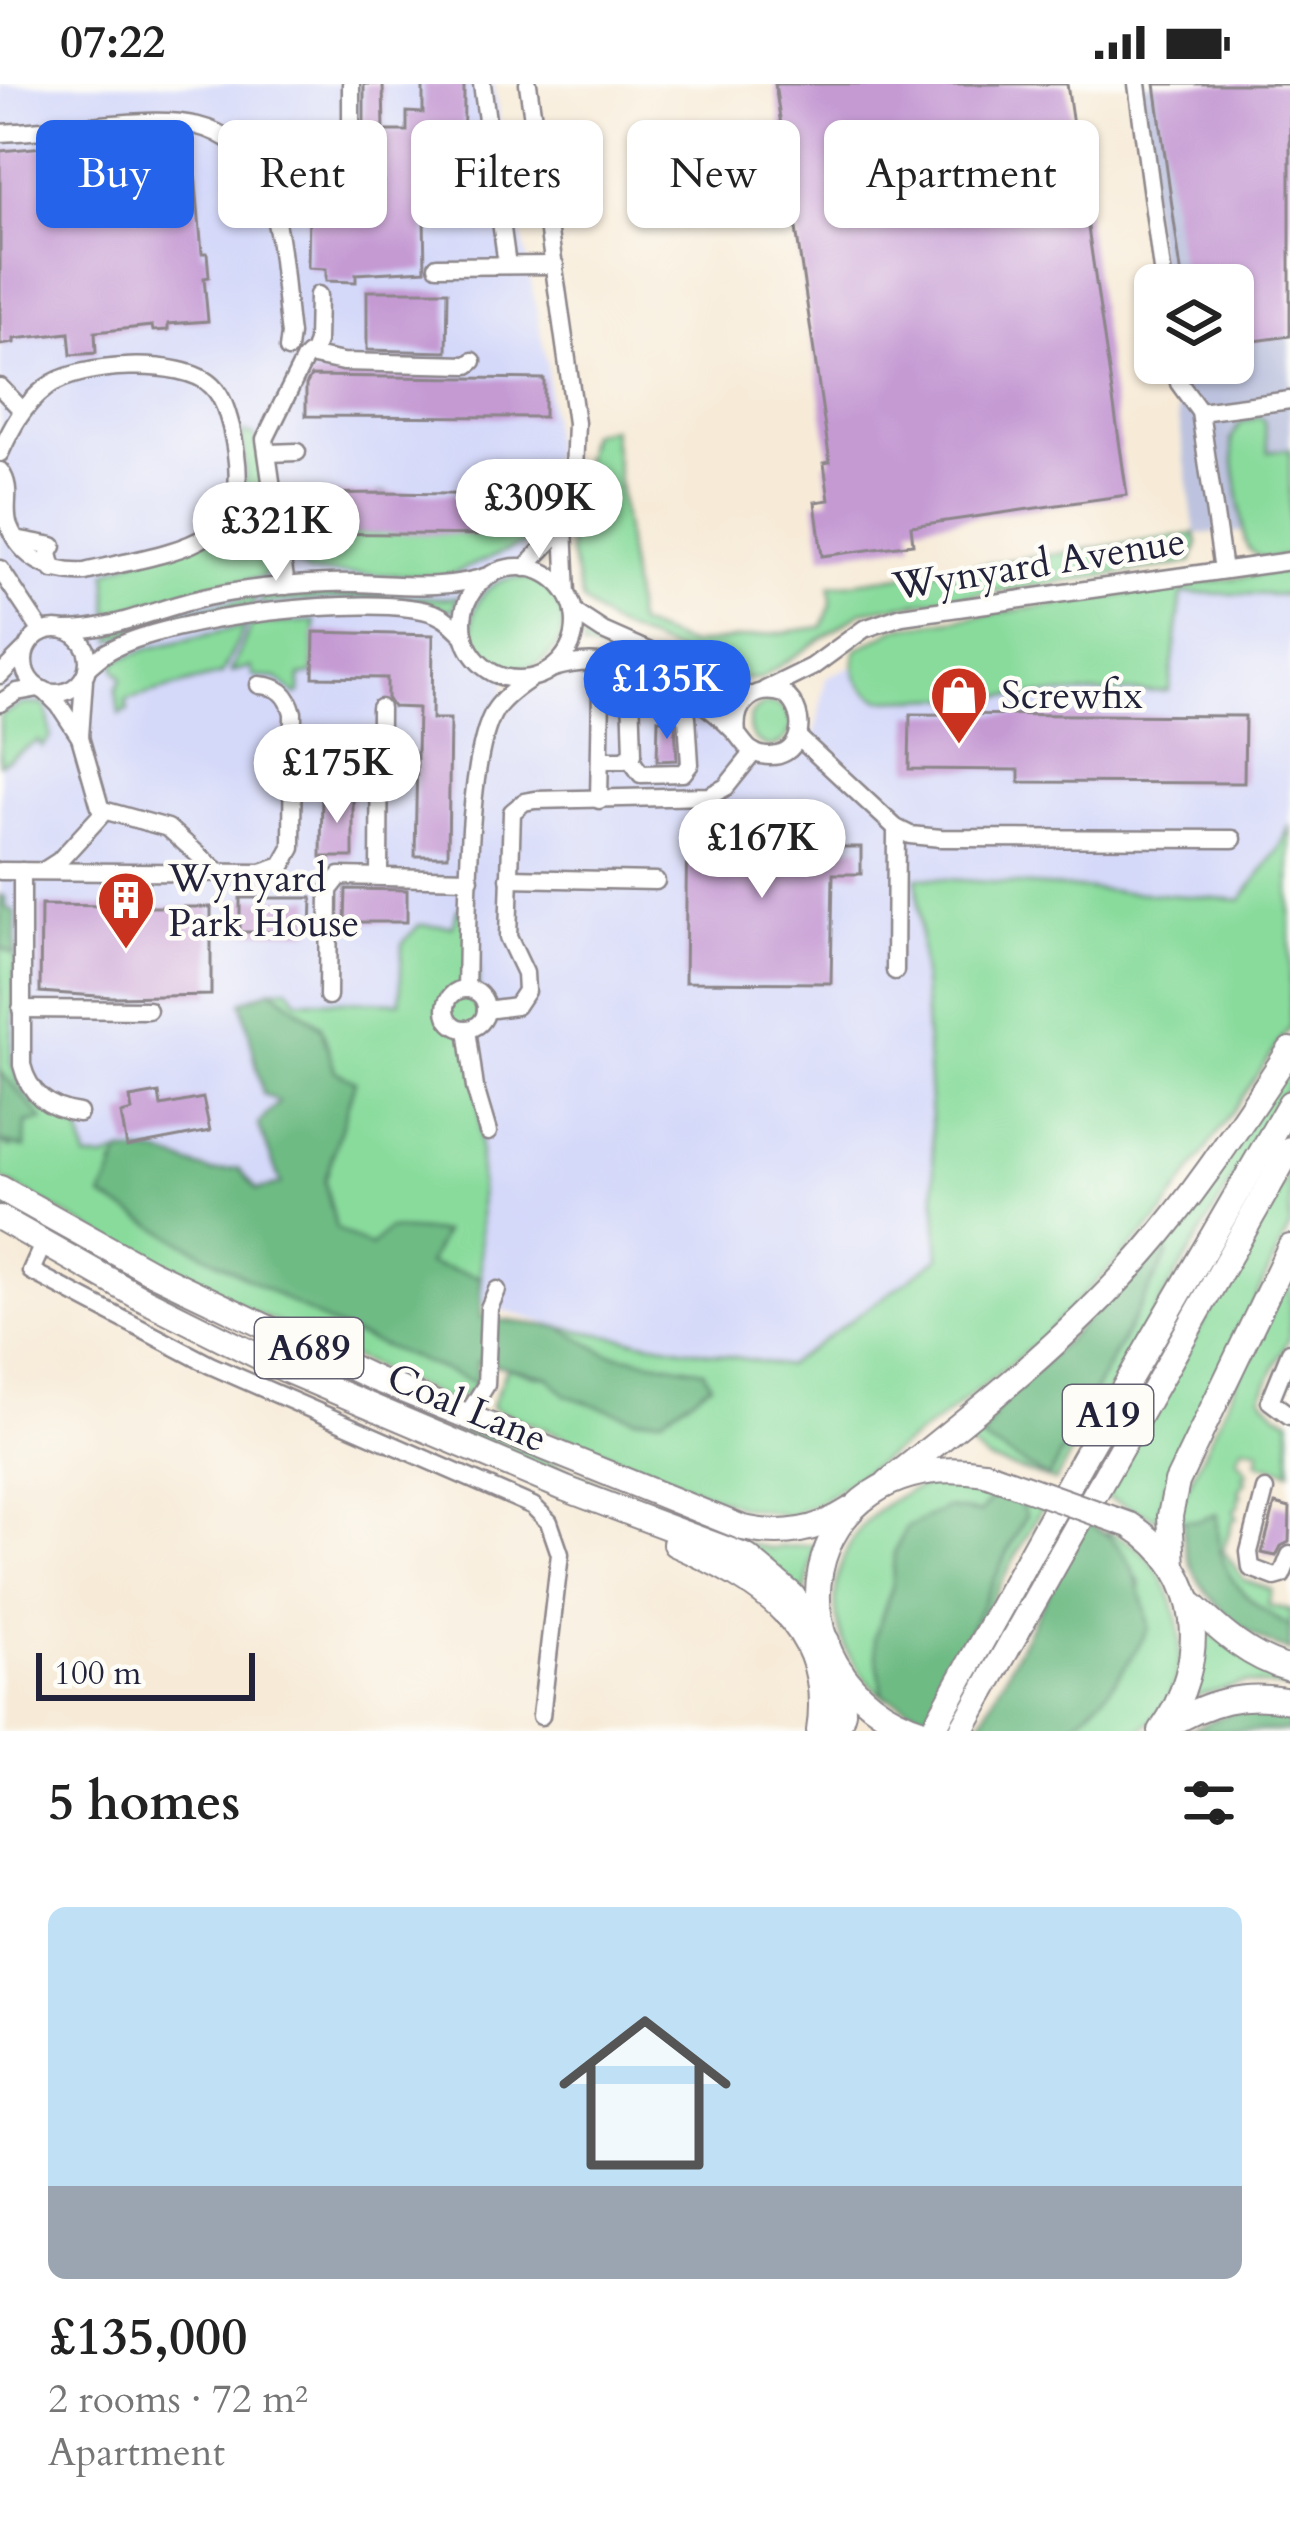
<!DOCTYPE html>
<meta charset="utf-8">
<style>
body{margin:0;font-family:Cardo,serif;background:#f6f6f6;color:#222;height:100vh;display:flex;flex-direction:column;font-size:45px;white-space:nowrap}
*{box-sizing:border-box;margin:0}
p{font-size:39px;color:#767676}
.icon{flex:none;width:66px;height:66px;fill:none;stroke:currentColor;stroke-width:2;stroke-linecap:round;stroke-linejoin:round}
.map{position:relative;height:1647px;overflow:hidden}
.sheet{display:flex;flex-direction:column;background:#fff;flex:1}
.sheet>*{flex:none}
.top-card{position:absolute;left:36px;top:36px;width:1218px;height:108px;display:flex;gap:24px}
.fabs{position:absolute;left:1134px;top:180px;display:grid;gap:24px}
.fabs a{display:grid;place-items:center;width:120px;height:120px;border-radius:18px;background:#fff;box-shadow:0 3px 9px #0004;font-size:60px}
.scale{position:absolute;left:36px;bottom:30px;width:219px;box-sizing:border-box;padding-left:12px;border:6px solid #22223b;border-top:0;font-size:33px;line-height:42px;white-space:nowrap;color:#22223b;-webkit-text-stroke:9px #fdfcf7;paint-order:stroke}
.price{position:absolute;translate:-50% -102px;padding:0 27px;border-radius:42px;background:#fff;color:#222;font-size:39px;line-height:78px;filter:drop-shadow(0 3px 6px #0008)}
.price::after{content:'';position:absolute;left:50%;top:72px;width:36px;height:27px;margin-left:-18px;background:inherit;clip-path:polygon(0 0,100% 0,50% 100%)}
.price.selected{background:#2563eb;color:#fff}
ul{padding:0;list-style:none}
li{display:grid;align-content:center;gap:24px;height:636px;padding:0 48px}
li span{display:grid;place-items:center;height:372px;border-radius:18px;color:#555}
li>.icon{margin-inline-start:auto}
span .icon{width:216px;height:216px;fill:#fffc;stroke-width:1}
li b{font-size:51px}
h2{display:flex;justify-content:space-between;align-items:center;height:144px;padding:0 48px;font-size:51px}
.chip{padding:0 42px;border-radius:18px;background:#fff;box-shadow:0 3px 9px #0004;font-size:42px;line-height:108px}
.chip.selected{background:#2563eb;color:#fff}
.status{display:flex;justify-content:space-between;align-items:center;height:84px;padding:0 60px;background:#fff;direction:ltr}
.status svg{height:33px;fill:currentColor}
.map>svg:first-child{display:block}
.built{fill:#d4d8f9}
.industrial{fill:#bdc3de}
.green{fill:#89db9c;stroke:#567e6c;stroke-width:3}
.forest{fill:#6ebb84;stroke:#486e60;stroke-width:3}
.building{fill:#c59ad3}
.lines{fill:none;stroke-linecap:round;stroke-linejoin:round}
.minor-casing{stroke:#8c868a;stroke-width:21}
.highway-casing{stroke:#8c868a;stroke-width:28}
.minor{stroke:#fff;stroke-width:16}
.highway{stroke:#fff;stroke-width:24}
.highway-bridge-casing{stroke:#8c868a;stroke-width:28;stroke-linecap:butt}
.highway-bridge{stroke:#fff;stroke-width:24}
.labels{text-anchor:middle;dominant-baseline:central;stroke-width:9;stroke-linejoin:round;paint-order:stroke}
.shield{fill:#fdfcf7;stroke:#646373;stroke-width:3}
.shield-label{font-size:36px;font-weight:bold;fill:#22223b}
.street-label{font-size:39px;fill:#22223b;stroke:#fdfcf7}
.poi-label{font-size:39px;fill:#22223b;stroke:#fdfcf7;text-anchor:start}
</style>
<div class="status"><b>07:22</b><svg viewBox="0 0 49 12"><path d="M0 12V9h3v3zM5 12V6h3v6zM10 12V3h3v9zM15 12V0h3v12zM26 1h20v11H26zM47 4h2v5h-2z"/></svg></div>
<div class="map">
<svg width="1290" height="1647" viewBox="0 0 1290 1647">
<rect width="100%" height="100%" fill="#fdfcf7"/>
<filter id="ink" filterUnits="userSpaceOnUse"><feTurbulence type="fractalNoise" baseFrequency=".00833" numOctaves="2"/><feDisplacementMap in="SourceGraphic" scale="24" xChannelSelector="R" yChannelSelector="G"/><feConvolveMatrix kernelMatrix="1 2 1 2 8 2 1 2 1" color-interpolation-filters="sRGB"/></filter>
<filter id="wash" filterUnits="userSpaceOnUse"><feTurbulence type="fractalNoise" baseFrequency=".004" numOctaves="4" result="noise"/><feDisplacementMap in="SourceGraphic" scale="48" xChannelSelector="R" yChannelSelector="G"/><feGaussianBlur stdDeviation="2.7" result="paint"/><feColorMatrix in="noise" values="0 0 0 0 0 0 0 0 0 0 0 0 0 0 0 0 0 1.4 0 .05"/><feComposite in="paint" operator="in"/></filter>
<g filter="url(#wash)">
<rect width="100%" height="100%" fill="#f7ebd8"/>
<path class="built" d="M0,0h493l54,281 6,86 -25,86 -30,187 24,-29 36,-18 29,-6 46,5 45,22 68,63 14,5h19l20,-9 15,-18 12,-61 26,-12 10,24 306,1 14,-98 108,2v230l-11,24 -37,51 -325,-22 22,379 -153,109 -227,-39 -343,-103 -216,-105z"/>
<path class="industrial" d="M1133,0h157v446l-95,4 -24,-171h62v-78h-72z"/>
<g class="green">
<path d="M1260,333l4,4 4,31 22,-3v106c-18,3 -37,8 -45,-13l-14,-102 9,-17z"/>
<path d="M612,344l25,197 53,20 132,-18 9,-23 -1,-18 365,-52 3,10 -7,18 -8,2 -320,47 -103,68h-21l-128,-54 -28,-23 -13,-49v-21l19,-99z"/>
<path d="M241,349l13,2 13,50 8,75h-4l-1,10 -7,7 -52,8 -102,29 -2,-42 125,-54c15,-31 17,-51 9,-85z"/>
<path d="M539,390v25l9,4 -14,33 -7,6 -70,30 -14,4 -135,-3 -14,-11 -3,-29h87l1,-40h8l-1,39 121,2 1,-39h13l-1,-6z"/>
<path d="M1290,486v25l-108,-2 -13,98 -288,9c-21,-11 -32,-24 -25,-50l41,-22z"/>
<circle cx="518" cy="539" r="45"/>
<path d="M334,508l109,6 15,-1 -6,14c-47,-21 -141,-11 -192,-7l3,-8z"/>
<path d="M256,513l-3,9 -86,16 -55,18v-7l68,-21z"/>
<path d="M315,537l-2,53 -13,2v17l-5,2 -18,-17 -23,-1 -3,-10 -20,5 20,-47z"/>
<path d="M245,542l-23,48 -96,26 2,11 -9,3 -3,-24 6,-12 -7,-9v-8l36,-13z"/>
<path d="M585,548l148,68 -6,12c-44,-30 -91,-54 -144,-64z"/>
<path d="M23,620h19l5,5 4,28 -9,10 -4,-6 -38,23v-48z"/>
<circle cx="770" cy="641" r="21"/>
<path d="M1290,741v202l-132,193 -125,126 -93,74 -117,80 -33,16 -49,-9 -250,-99 16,-42 27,10 176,8 -7,-13 -97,-18 -47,-26 227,39 153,-108 -22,-381 324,23 38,-51z"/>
<path d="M458,825l12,14 8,35 3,319 -54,-13 16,-32 -72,15 -36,-19 -10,-47 30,-100 -20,-10 -14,-45 -49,-37 16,-2 9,13 103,2 2,-58 17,-19 33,1z"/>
<path d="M0,863l15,8 -4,107c9,33 33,56 67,57l8,40h19l16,-6 -8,14 193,143 25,15 147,59 -19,15h-15l-268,-122 -176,-99v-36l11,6 14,-25 17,-4 -42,-48z"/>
<path d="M1285,985l5,3v11l-235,398 -68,-21 -28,-24 40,-29 -17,33 67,37 119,-222 -10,-7z"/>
<path d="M1290,1087v56l-123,254 -10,38 -54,-23z"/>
<path d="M0,1116l168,93 19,14 -27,-10 -160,-86z"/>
<path d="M1290,1182v70l-29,60 16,17 13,6v52l-33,-8 3,-13 -17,-4 -6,12 11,15 -5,3 3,5 -7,10 3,5 -4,3 2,5 -6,7 3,7 -4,2 -10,30 21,30 28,10 -4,15 22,5v17c-25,-15 -51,-30 -65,-57 -12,-24 -4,-26 -27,-49l-21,-1v-10z"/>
<path d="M270,1258l410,176 72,27 18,3 45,-3 -10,48 -190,-92 -348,-150z"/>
<path d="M933,1399l46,1 18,7 -17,22 -33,-5 -53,45 -2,35 -18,50 9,58c-82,-68 -53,-187 50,-213z"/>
<path d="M1016,1412l27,10 -115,210 98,-200z"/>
<path d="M1106,1446c11,6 24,11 33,19 49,45 61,140 0,182h-81l24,-14 59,-133z"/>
<path d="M1203,1545l87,50v10l-44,-6 -54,14 13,-41z"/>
</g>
<g class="forest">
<path d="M0,811l6,3v9l10,6 -1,42 -15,-8z"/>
<path d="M272,905l49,38 14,44 20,10 -30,100 11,47 34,19 18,-18 56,3 -16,32 53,13 1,41 77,9 47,26 97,17 8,14 -50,34h-26l-68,-22 -20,-20 -70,-15 1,23 -147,-59 -229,-128 19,-44h37l55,19 26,-4 18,22 24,-6 -23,-60 21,-22 -16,-8 -21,-92z"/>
<path d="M0,987l43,49 -17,3 -1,25 -25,-6z"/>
<path d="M1158,1164l10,6 -120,224 -66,-38 17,-33z"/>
<path d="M997,1407l19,5 10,19 -98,201 -45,-20 -9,-58 18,-50 2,-35 12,-25 41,-20 33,5z"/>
<path d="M1217,1430c-2,60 24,84 73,113v25c-54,-19 -110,-69 -107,-132l15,1z"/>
<path d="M1085,1438c43,16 57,65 64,106 -17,31 -58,98 -96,103 -25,0 -52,0 -77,0z"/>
<path d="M1236,1627h27l27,6v14h-104z"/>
</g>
<g id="blocks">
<g class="building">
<path d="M364,0h19l1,47h23v-19l16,1v-29h41l-1,134h-39l1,52 -69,4v8l-30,-1v-12l-18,-1 1,-57h42v-7h31l2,-45 -20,-1z"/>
<path d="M775,0h292l60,411 -216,31 2,18 -91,12 -7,-54 14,-2 -5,-37 6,-1z"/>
<path d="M1155,0h135v252l-57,8v-59h-50z"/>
<path d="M175,51l17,3 10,115h5l2,24 -5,1 4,43 -40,3v6l-15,1 -1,-5 -57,6 1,21 -25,2 -2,-22 -55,6v4l-14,2v-194z"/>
<path d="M367,207h81l-1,61 -80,-2z"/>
<path d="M311,292l233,3v38l-238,-1v-31z"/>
<path d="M387,409l121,2 -1,40 -216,-2v-39z"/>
<path d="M314,548l119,3 -1,84h18l-2,137h-33l3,-148 -25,-1 -6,-9v-20l-74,-1z"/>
<path d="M910,630l335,2 -1,67 -225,-1v-12l-110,-1z"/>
<path d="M658,635l17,5 2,36 -20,1z"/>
<path d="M322,711h31v62h-32z"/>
<path d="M687,738l146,2v23h28v27h-28l-2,109 -146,-1z"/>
<path d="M346,805l61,1v32h-62z"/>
<path d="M240,814h72l-1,34h-71z"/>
<path d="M112,818h28v5h71v88l-99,2 -72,-5 1,-87 70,1z"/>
<path d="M159,1009l2,13 42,-8 7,33 -83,16 -6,-33 11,-3 -2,-13z"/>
<path d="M1275,1420l15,4 -1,34 -8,4 -5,10 -14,-3z"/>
</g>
</g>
</g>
<g filter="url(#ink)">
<use href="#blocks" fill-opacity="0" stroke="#8c868a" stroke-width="3"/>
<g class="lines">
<defs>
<g id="minor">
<path d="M351,0v103"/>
<path d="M482,0l25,181"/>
<path d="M528,0l48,339 -2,49 -10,54 3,68"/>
<path d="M1137,0l27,201"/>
<path d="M0,49c34,-2 67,-5 101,-8 63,-5 128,-14 161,55 22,46 21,105 28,154l-2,15"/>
<path d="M437,182l118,-1"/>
<path d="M312,271l5,-13 1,-47"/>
<path d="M1174,279l5,20 21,29 23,158"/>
<path d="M0,303l22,23"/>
<path d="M1200,328l90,-12"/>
<path d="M0,369c12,-26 23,-48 47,-66 30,-24 136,-30 165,-1 11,11 15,26 19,41 9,39 15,81 -23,108 -29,20 -89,28 -123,37 -32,2 -63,-13 -76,-46 -7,-20 5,-36 -9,-55"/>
<path d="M268,369l29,-1"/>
<path d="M21,456l32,6 -4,7 4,17"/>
<circle cx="519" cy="539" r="56"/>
<path d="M525,484l39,-42"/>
<path d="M0,485l42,63"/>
<path d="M286,502l-21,-147 39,-79 5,-5 34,7 125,3 5,-4"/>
<path d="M574,528l29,19 147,65"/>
<circle cx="56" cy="577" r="32"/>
<path d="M66,546c44,0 83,-18 125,-29 44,-12 91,-16 137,-18 56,-2 109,11 163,-8"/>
<path d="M87,584c7,-6 14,-13 22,-17 55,-33 268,-60 327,-37 12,5 20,14 29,23"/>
<path d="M554,584c62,-20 137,18 180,63 9,9 13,21 27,24 41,9 50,-41 23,-61 -30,-9 -51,9 -47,39"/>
<path d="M0,591l24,-24"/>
<path d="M44,606l15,15 21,32 4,-57"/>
<path d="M765,606l47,-23 52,-38 38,-13 388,-55"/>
<path d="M0,619l17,-11 22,-4"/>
<path d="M798,653l98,91 14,7 31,3 292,1"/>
<path d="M630,675l11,15 42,-1 7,-9 -3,-47 -41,-27 -15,2"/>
<path d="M599,716l2,-110 30,2 2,62 -9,6h-24"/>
<path d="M103,726l65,18 51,45"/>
<path d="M45,786l14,-9 43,-47 -22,-77"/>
<path d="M0,787l261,2 21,-7 10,-18 1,-135c-5,-19 -14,-27 -34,-28"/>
<path d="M22,787v194c7,29 27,44 57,48"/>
<path d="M379,792l1,-168"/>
<path d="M509,794l147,3"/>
<path d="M895,887l1,-143"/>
<path d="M466,904c2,-62 -1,-229 29,-278 8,-12 23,-23 35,-31"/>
<circle cx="466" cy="925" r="20"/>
<path d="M328,912l1,-106 11,-14 130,3"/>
<path d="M21,925l127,1"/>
<path d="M486,926l30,-4 10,-15 -1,-18 -17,-36 4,-125 12,-10 11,-2 174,-4 17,-9 28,-35"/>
<path d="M467,945l8,59 13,44"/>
<path d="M44,1158l-13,29 179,94 323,141 16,16 11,32 -19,162"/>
<path d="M1290,1268l-20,49 20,15"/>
<path d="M466,1333l20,-32 3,-77 8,-18"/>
<path d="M1265,1406l-16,62 2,16 24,9 7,-2 8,-20"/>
</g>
<g id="highway">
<path d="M0,1104l149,83 226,108 368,149c40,9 74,3 108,-19"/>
<path d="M0,1134l141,80 147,73 278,118 181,68 45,38 35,46"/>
<path d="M888,1398c91,-72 182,-144 258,-232 54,-62 98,-132 144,-200"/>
<path d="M1130,1441c76,47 79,138 31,206"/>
<path d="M675,1460c83,37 160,82 144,187"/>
<path d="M1173,1482l-3,-50 7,-34 113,-235"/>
<path d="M1193,1521c29,28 57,53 97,64"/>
<path d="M1166,1643c41,-25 77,-36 124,-26"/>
<path d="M837,1647l6,-19 -1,-39"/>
<path d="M923,1647c-166,-54 -128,-288 62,-258"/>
<path d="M932,1647l156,-281 202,-347"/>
<path d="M961,1647l329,-582"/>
</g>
</defs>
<use href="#minor" class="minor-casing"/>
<use href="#highway" class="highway-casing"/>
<use href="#minor" class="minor"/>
<use href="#highway" class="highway"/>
<defs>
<path id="highway-bridge" d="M985,1389l145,52"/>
</defs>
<use href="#highway-bridge" class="highway-bridge-casing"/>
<use href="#highway-bridge" class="highway-bridge"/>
</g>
</g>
<defs>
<symbol id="shop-pin" viewBox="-11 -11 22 30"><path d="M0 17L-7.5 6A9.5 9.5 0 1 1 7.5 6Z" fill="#c8321e" stroke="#fdfcf7"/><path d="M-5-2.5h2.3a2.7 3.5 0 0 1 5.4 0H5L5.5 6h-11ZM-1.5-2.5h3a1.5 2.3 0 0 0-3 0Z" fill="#fff"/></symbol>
<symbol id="building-pin" viewBox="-11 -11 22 30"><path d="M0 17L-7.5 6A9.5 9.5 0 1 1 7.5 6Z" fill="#c8321e" stroke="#fdfcf7"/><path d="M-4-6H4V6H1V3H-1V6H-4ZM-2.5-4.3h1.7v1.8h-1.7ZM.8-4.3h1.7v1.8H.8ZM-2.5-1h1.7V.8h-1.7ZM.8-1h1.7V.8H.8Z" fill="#fff"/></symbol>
</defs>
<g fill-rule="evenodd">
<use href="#shop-pin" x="926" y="578" width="66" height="90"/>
<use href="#building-pin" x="93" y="783" width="66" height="90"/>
</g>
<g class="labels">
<g class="shield">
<rect x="255" y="1234" width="108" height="60" rx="9"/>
<rect x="1063" y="1301" width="90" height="60" rx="9"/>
</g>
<g class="shield-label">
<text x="309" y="1264">A689</text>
<text x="1108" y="1331">A19</text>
</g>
<g class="street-label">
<text transform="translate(1039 480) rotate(-9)">Wynyard Avenue</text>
<text transform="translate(467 1324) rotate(23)">Coal Lane</text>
</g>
<g class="poi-label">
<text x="1001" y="611">Screwfix</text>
<text x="168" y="794">Wynyard<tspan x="168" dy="45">Park House</tspan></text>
</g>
</g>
</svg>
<div class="fabs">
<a><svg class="icon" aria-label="layers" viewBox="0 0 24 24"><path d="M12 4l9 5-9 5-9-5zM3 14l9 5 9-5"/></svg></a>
</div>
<div class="scale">100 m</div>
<b class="price" style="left:539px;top:477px">£309K</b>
<b class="price" style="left:276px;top:500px">£321K</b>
<b class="price selected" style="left:667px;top:658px">£135K</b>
<b class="price" style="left:337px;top:742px">£175K</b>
<b class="price" style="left:762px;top:817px">£167K</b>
<div class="top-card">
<a class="chip selected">Buy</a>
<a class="chip">Rent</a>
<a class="chip">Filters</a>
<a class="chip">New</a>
<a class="chip">Apartment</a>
</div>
</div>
<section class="sheet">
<h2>5 homes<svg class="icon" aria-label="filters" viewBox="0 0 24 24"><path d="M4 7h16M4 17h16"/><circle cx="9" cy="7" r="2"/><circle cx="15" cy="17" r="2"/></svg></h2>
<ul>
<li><span style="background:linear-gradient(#bfe0f5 75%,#9aa5b1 0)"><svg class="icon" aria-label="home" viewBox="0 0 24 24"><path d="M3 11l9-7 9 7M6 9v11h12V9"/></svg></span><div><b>£135,000</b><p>2 rooms · 72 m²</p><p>Apartment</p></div></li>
</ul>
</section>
